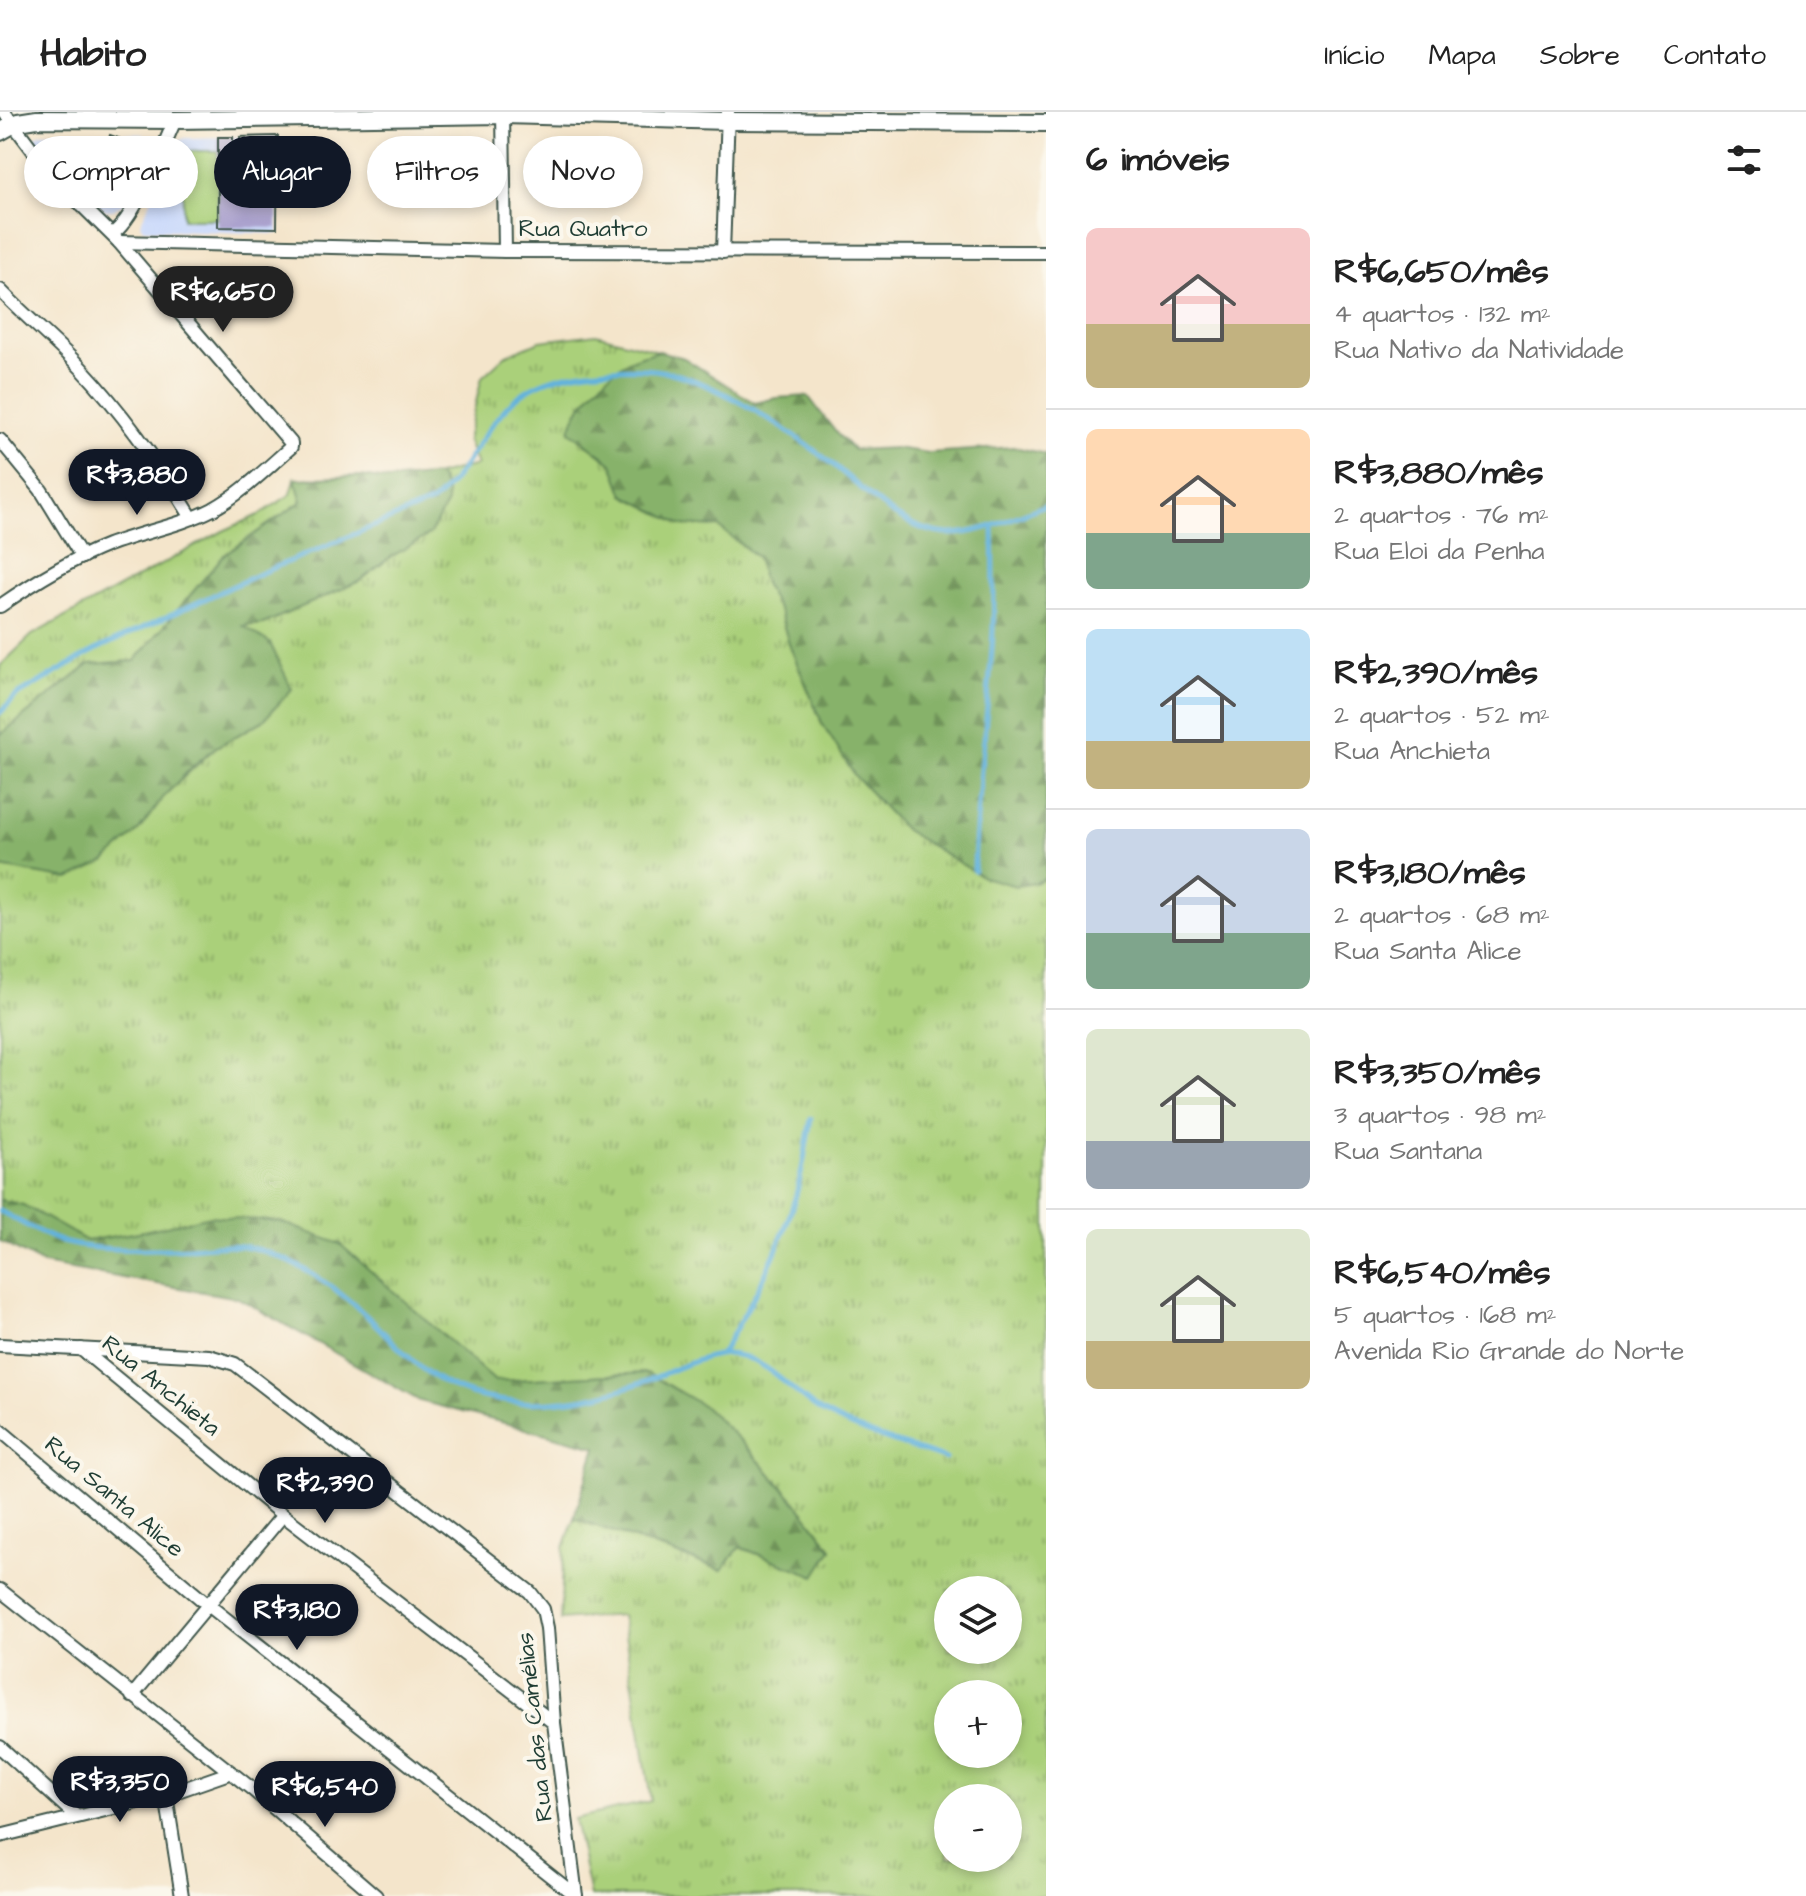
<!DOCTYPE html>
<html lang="pt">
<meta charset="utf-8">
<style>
body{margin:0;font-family:"Architects Daughter",sans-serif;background:#f6f6f6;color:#222;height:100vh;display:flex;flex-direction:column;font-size:30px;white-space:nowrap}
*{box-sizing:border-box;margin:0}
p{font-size:26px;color:#767676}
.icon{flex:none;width:44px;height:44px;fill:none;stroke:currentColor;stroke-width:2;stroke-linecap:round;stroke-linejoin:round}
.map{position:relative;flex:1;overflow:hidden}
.panel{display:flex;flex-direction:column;background:#fff;width:760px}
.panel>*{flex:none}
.guide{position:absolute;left:24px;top:24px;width:760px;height:72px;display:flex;gap:16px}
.controls{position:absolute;left:934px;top:1464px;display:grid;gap:16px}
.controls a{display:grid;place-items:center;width:88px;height:88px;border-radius:50%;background:#fff;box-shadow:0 4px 12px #0003;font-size:40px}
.price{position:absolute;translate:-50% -68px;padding:0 18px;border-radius:28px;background:#111827;color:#fff;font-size:26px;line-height:52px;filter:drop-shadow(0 2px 4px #0008)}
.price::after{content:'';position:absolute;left:50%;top:48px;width:24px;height:18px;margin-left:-12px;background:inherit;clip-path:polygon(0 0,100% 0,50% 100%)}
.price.on{background:#222;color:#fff}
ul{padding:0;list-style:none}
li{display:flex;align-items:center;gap:24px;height:200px;padding:0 40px}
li+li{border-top:2px solid #e0e0e0}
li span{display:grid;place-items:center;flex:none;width:224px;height:160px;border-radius:12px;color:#555}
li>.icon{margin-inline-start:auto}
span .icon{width:96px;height:96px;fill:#fffc;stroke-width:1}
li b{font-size:34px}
h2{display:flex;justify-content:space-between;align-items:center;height:96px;padding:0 40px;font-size:34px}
.pill{padding:0 28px;border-radius:36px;background:#fff;box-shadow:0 4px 12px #0003;font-size:28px;line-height:72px}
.pill.on{background:#111827;color:#fff}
header{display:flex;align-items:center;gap:48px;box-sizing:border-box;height:112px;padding:0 40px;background:#fff;border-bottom:2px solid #e0e0e0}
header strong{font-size:38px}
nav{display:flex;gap:44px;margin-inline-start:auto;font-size:28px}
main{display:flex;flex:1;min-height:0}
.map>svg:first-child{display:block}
.built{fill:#cddbfa}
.grass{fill:url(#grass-tufts);stroke:#648657;stroke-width:2;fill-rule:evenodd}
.forest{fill:url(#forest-firs);stroke:#53784f;stroke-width:2}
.pitch{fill:#aad07a;stroke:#648657;stroke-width:2}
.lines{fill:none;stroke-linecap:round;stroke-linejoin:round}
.stream{stroke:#62b2dd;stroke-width:5}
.building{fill:#aba2ce}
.minor-casing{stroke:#3f564b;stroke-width:16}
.tertiary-casing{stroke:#3f564b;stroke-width:20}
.minor{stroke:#fff;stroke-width:12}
.tertiary{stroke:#fff;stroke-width:16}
.labels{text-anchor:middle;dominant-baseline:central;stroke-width:8;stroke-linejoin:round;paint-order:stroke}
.street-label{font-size:24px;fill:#1f3d34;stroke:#fbf7ec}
</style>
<header>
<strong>Habito</strong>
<nav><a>Início</a><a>Mapa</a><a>Sobre</a><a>Contato</a></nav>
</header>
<main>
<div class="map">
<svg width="1046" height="1784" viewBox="0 0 1046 1784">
<defs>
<pattern id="grass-tufts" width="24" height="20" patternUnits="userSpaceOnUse" patternTransform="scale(2)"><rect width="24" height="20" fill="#aad07a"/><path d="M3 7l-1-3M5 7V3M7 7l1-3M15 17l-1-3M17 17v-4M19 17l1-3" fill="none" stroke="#8aaa65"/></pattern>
<pattern id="forest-firs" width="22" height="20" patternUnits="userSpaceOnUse" patternTransform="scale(2)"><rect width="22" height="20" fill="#87b26a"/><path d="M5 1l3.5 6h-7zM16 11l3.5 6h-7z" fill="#6e9258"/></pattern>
</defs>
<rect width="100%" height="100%" fill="#fbf7ec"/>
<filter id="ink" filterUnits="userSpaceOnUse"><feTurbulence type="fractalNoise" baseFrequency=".0125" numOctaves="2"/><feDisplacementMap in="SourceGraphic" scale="16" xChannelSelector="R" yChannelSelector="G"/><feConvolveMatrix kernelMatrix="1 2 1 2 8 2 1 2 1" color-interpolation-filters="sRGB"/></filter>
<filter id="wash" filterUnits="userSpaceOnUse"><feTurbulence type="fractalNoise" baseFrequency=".006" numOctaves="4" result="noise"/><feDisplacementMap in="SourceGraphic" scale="32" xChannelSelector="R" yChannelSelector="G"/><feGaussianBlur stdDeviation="1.8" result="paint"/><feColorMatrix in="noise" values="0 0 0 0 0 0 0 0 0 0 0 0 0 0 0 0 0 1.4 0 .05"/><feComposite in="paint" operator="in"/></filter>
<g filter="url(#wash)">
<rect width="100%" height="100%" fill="#f4e5cb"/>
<g class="built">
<path d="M42,21l101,1 5,7v8l-23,53 -12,8h-8l-5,-4 -19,-16 -3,-12 -12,-1 -33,-35 3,-6z"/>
<path d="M278,24v98l-135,-5 -3,-5 38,-83 7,-3z"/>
</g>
<g class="grass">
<path d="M596,222l63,17 -31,10 -58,70 42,32 12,32 58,30 37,2 38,30 7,26 16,30 9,31 33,79 33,53 50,54 78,47 52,6 11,-5v1018h-456l-16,-77 77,-18 -29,-186 -62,5 4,-72 10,-30 147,52 18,-23 76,28 17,-27 -37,-47 -56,-62 -34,-32 -58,-34 -152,8 -114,-99 -242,-50 -52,9 -64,-36 -23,-5v-333l69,12 70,-49 26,-35 51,-48 47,-26 -21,-95 21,-2 97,-43 29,-23 41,-24 17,-42 -9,-17 39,-10 -10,-25 15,-63 24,-22 34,-14zM948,1478h60v60h-60zM948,1582h60v60h-60zM948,1686h60v60h-60z"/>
<path d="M295,367l7,22 -79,55 -88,105 -45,3 -90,71v-69l32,-31 191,-104 36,-16 32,-21z"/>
</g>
<g class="forest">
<path d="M659,239l25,7 71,45 21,-5 32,-2 30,39 16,15 41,-2 34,5 85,-6 32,7v424l-11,5 -19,3 -33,-9 -78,-47 -50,-54 -33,-53 -33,-79 -9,-31 -16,-30 -7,-26 -38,-30 -37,-2 -58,-30 -12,-32 -42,-32c5,-25 36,-57 58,-70 9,-5 21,-7 31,-10z"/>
<path d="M438,363l9,17v11l-17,31 -41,24 -29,23 -97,43 -20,2 27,17 22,46 -29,32 -47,26 -21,17 -30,31 -26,35 -34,32 -36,17 -69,-12v-132l90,-71 45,-3 88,-105 79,-55 -7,-22 66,-3 27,4z"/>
<path d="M0,1088l23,5 64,36 52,-9 71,-16 71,6 59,22 155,137 152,-8 58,34 34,32 56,62 37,48 -17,27 -75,-29 -18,23 -148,-52 22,-71 -176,-46 -182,-103 -195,-34 -43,-23z"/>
</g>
<rect class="pitch" x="183" y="39" width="35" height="68"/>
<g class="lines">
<g class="stream">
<path d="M0,601l16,-17 79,-46 166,-77 171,-71c40,-31 53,-88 99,-114 35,-20 109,-25 148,-13 49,15 106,53 147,84 37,28 72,72 122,75 33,1 67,-18 98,-29"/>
<path d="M974,759c2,-70 12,-140 17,-210 4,-45 3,-90 2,-135"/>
<path d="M0,1099c21,11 43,25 66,32 31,8 76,6 108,6 26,-1 54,-7 79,-1 43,11 86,41 118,72 33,32 54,60 100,74 53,16 116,8 167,-10 27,-9 70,-34 98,-29 31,5 55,36 80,53 39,24 87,36 130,51"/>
<path d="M721,1242c30,-50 58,-100 74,-156 8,-26 11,-53 16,-79"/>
</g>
</g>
<g id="blocks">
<g class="building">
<path d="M110,23l30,11 -19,52 -25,-9 5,-13 -35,-13 7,-20 31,11z"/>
<path d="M278,24l-1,92 -59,-1v-90h15v8h7v-8z"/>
</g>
</g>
</g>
<g filter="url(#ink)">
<use href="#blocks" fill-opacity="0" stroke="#3f564b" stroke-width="2"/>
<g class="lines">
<defs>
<g id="minor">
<path d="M503,0l2,139"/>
<path d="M112,122c22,-13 51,-87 63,-114"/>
<path d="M119,130l386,9 541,1"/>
<path d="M723,140l5,-140"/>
<path d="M0,178c26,27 55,51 81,78 43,46 79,97 111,150"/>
<path d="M0,328l41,50 41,67"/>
<path d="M0,494c33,-23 70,-46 108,-61 34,-13 72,-19 105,-36 29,-16 53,-40 78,-62v-4l-172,-201 -65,-64 -50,-66"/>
<path d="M0,1233l209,11 26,8 295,228 13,17 4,19 7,95 22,173"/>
<path d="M81,1237l202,166 271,208"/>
<path d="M0,1318l207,174 369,292"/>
<path d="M0,1478l252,199 124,107"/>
<path d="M132,1584l151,-181"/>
<path d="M0,1635l76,69"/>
<path d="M166,1683l16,101"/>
<path d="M0,1724l166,-41 63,-22"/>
</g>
<path id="tertiary" d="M0,20l18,-10 19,-3 138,1 328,-5 225,6 318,2"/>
</defs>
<use href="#minor" class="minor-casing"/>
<use href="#tertiary" class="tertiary-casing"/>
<use href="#minor" class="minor"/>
<use href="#tertiary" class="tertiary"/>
</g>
</g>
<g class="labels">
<g class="street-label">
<text x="583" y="117">Rua Quatro</text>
<text transform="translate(161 1274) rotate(39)">Rua Anchieta</text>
<text transform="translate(114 1385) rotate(40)">Rua Santa Alice</text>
<text transform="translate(535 1615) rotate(-96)">Rua das Camélias</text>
</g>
</g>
</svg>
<div class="controls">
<a><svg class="icon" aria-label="layers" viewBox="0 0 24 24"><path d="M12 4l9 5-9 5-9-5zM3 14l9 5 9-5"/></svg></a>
<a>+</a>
<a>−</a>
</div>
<b class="price on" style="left:223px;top:222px">R$6,650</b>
<b class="price" style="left:137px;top:405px">R$3,880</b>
<b class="price" style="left:325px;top:1413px">R$2,390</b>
<b class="price" style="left:297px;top:1540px">R$3,180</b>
<b class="price" style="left:120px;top:1712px">R$3,350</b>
<b class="price" style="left:325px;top:1717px">R$6,540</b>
<div class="guide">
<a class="pill">Comprar</a>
<a class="pill on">Alugar</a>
<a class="pill">Filtros</a>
<a class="pill">Novo</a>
</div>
</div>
<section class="panel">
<h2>6 imóveis<svg class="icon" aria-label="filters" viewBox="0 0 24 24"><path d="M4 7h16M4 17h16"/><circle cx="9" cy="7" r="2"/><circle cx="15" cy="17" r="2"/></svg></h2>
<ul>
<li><span style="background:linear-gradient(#f6c9c9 60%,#c2b280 0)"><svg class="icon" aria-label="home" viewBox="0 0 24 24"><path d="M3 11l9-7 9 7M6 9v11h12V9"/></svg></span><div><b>R$6,650/mês</b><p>4 quartos · 132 m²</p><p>Rua Nativo da Natividade</p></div></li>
<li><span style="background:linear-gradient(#ffd9b3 65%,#7fa58c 0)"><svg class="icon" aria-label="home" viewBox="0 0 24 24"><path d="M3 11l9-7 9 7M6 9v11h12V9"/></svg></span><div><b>R$3,880/mês</b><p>2 quartos · 76 m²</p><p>Rua Eloi da Penha</p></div></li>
<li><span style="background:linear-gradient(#bfe0f5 70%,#c2b280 0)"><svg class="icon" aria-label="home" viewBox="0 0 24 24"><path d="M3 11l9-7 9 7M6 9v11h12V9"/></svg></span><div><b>R$2,390/mês</b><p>2 quartos · 52 m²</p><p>Rua Anchieta</p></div></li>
<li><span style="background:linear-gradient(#c9d6e8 65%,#7fa58c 0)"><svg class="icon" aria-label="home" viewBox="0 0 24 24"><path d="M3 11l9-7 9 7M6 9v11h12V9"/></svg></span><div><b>R$3,180/mês</b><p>2 quartos · 68 m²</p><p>Rua Santa Alice</p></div></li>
<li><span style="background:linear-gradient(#dfe7d0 70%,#9aa5b1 0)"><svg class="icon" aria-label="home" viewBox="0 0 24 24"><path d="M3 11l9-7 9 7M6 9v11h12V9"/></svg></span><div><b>R$3,350/mês</b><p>3 quartos · 98 m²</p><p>Rua Santana</p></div></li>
<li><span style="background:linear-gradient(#dfe7d0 70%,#c2b280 0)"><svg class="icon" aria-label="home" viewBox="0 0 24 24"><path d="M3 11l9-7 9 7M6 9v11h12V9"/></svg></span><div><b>R$6,540/mês</b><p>5 quartos · 168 m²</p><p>Avenida Rio Grande do Norte</p></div></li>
</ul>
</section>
</main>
